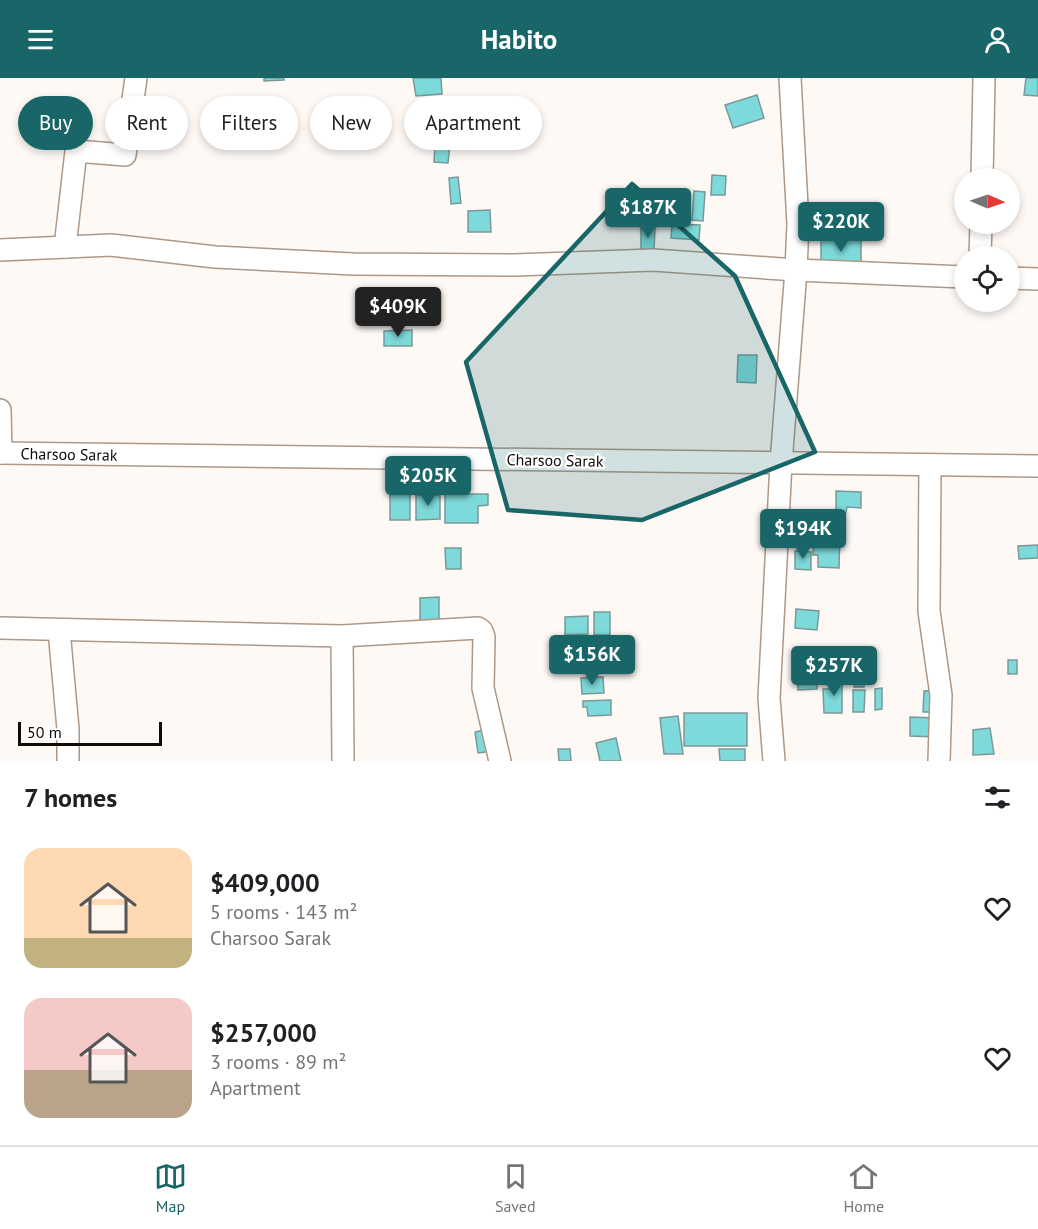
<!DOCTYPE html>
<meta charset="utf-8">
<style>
body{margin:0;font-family:"PT Sans",sans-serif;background:#f6f6f6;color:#202124;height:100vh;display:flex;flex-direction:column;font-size:22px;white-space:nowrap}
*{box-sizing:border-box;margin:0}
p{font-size:20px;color:#757577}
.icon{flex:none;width:33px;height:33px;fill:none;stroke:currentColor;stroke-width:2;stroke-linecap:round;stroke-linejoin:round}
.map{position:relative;height:683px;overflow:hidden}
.panel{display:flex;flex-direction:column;background:#fff;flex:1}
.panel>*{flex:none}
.top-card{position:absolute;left:18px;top:18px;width:600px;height:54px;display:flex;gap:12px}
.needle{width:39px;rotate:92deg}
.fabs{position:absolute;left:954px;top:90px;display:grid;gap:12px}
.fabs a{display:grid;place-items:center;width:66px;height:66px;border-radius:50%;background:#fff;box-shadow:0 3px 9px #0003;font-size:30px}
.scale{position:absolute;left:18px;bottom:15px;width:144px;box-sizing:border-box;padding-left:6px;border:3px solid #120b05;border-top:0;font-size:16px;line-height:21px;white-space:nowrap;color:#120b05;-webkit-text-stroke:4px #fff;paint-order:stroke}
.price{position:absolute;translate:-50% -51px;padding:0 14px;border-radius:6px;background:#186667;color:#fff;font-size:20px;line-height:39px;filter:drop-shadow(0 2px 3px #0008)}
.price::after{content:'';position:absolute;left:50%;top:36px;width:18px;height:14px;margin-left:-9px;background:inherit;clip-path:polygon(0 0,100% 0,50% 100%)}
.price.current{background:#222;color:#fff}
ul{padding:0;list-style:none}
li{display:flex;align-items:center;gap:18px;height:150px;padding:0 24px}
li span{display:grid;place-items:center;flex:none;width:168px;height:120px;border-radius:18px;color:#555}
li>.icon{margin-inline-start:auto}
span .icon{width:72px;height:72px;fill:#fffc;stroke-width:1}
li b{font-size:26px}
h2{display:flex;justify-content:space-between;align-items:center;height:72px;padding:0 24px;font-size:26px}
.tag{padding:0 21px;border-radius:27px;background:#fff;box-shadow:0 3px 9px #0003;font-size:21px;line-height:54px}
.tag.current{background:#186667;color:#fff}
header{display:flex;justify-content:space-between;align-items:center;height:78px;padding:0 24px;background:#186667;color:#fff;font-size:27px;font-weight:800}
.tabs{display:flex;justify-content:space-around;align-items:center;height:84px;border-top:2px solid #e0e0e0;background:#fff;font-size:16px;color:#757577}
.tabs a{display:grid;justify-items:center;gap:3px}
.tabs .current{color:#186667}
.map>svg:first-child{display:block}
.building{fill:#7edada;stroke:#799999;stroke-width:1.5}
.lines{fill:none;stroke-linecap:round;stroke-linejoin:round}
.minor-casing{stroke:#ae9887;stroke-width:24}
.minor{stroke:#fff;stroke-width:21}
.marked{fill:#186667;fill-opacity:0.2;stroke:#186667;stroke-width:4.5;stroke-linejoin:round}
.labels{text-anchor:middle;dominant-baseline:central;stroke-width:4.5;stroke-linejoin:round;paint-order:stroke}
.street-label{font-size:16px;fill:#120b05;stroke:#fff}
</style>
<header><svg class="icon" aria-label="menu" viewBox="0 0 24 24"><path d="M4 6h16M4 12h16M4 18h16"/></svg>Habito<svg class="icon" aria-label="person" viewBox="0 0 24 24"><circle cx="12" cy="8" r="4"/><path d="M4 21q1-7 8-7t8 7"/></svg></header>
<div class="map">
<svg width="1038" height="683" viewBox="0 0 1038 683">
<rect width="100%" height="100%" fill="#fef9f5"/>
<g class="building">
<path d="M264,0h20v2l-20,1z"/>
<path d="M413,0h28l1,16 -26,2z"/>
<path d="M1026,0h12v18l-14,-1z"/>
<path d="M757,17l7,23 -31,10 -8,-23z"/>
<path d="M435,65l15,1 -2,19 -14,-1z"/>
<path d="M712,97l14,1 -1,19h-14z"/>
<path d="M458,99l3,26 -10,1 -2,-26z"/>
<path d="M694,113l11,1 -2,29 -11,-1z"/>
<path d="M490,132l1,22h-23v-21z"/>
<path d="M672,146l28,1 -1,15 -28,-2z"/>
<path d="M641,150h14l-1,22h-13z"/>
<path d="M821,160l40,1v28h-40z"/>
<path d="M412,252v16h-28v-15z"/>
<path d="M738,277h19l-1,28 -19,-1z"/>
<path d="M445,397h19v19h24v11l-10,1v17h-33z"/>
<path d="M836,413l25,1v16l-14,-1 -1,6h-10z"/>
<rect x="390" y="416" width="20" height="26"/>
<path d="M416,417h24v24l-24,1z"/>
<path d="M814,434h8l-1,22h19l-1,34 -21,-1v-12h-5z"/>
<path d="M826,436h15v17h-16z"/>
<path d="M1038,467v13l-19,1 -1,-13z"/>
<path d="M445,470h16v21h-15z"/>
<path d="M795,473l16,1v18l-16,-1z"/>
<path d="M439,519v25h-19v-24z"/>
<path d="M796,531l23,2 -2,19 -22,-2z"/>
<rect x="594" y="534" width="16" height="23"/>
<path d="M588,538v18l-23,1v-18z"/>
<path d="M833,570l15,1v8h16v30h-10l1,-4h-5l1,-11h-12v5h-6z"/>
<path d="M816,571l1,40 -19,1 -1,-40z"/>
<rect x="1008" y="582" width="9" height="14"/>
<path d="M603,599l1,16 -22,1 -1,-16z"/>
<path d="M832,600h10v35h-18l-1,-24h9z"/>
<path d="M882,610v21l-7,1v-21z"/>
<path d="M853,612h12l-1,22h-11z"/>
<path d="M938,612l1,22h-16l1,-21z"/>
<path d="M611,622v15l-23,1 -1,-9h-4v-6z"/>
<rect x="684" y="635" width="63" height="33"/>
<path d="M678,638l5,38h-19l-4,-36z"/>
<path d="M910,639l26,1v19l-26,-1z"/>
<path d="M990,650l4,26 -21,1v-25z"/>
<path d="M489,651l4,22 -15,2 -3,-21z"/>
<path d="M616,660l5,23h-21l-4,-18z"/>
<path d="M558,671h12l1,12h-12z"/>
<path d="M719,671h26v12h-25z"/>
</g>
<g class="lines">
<defs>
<g id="minor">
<path d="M982,100l2,-100"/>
<path d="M65,169l11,-96 49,4 11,-77"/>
<path d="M0,172l111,-5 104,12 138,7 162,1 138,-5 143,10 168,7"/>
<path d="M980,178l1,-32"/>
<path d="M1010,200l28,1"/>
<path d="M0,332l1,43"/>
<path d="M0,375l1038,13"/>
<path d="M930,387l-1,146 12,84 -2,66"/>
<path d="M0,550l342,8 136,-8 4,3 2,6 -1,51 17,73"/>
<path d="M59,552l9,99v32"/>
<path d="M342,558l1,125"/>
<path d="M774,683l-5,-63 12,-235 15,-193 2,-46 -8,-146"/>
</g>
</defs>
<use href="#minor" class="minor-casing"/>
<use href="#minor" class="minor"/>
</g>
<path class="marked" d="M632,106l103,92 80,176 -173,68 -134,-10 -42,-148z"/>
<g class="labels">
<g class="street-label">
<text transform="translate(69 376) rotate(1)">Charsoo Sarak</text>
<text transform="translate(555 382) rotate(1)">Charsoo Sarak</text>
</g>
</g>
</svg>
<div class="fabs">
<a><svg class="needle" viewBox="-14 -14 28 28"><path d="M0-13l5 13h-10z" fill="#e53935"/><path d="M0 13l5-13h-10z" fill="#757577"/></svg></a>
<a><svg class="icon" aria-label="locate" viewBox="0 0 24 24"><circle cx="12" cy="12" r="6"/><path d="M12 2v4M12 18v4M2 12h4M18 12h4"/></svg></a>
</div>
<div class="scale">50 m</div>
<b class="price" style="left:648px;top:161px">$187K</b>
<b class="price" style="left:841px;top:175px">$220K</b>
<b class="price current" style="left:398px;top:260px">$409K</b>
<b class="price" style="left:428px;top:429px">$205K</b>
<b class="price" style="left:803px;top:482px">$194K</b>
<b class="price" style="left:592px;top:608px">$156K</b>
<b class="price" style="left:834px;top:619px">$257K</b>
<div class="top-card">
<a class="tag current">Buy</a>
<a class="tag">Rent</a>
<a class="tag">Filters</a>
<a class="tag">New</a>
<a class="tag">Apartment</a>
</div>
</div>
<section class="panel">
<h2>7 homes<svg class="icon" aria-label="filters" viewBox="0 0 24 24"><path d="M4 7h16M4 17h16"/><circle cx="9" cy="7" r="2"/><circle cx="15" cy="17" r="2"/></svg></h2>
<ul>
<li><span style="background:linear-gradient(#ffd9b3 75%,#c2b280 0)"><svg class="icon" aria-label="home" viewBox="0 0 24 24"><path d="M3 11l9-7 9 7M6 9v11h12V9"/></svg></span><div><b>$409,000</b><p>5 rooms · 143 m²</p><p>Charsoo Sarak</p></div><svg class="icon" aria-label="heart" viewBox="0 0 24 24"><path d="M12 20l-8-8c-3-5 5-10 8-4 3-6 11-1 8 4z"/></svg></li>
<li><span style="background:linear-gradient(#f6c9c9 60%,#b9a48a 0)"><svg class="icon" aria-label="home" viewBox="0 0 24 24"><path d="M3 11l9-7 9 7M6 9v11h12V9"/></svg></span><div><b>$257,000</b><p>3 rooms · 89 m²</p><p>Apartment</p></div><svg class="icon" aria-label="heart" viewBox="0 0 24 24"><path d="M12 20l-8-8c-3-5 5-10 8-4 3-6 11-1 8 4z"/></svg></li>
</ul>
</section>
<nav class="tabs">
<a class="current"><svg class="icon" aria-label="map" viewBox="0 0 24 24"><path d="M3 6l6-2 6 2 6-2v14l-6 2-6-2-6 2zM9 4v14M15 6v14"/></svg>Map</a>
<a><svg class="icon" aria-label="saved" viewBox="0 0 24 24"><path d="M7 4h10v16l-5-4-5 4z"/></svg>Saved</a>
<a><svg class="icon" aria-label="home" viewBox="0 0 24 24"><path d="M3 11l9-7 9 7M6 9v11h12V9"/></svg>Home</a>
</nav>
